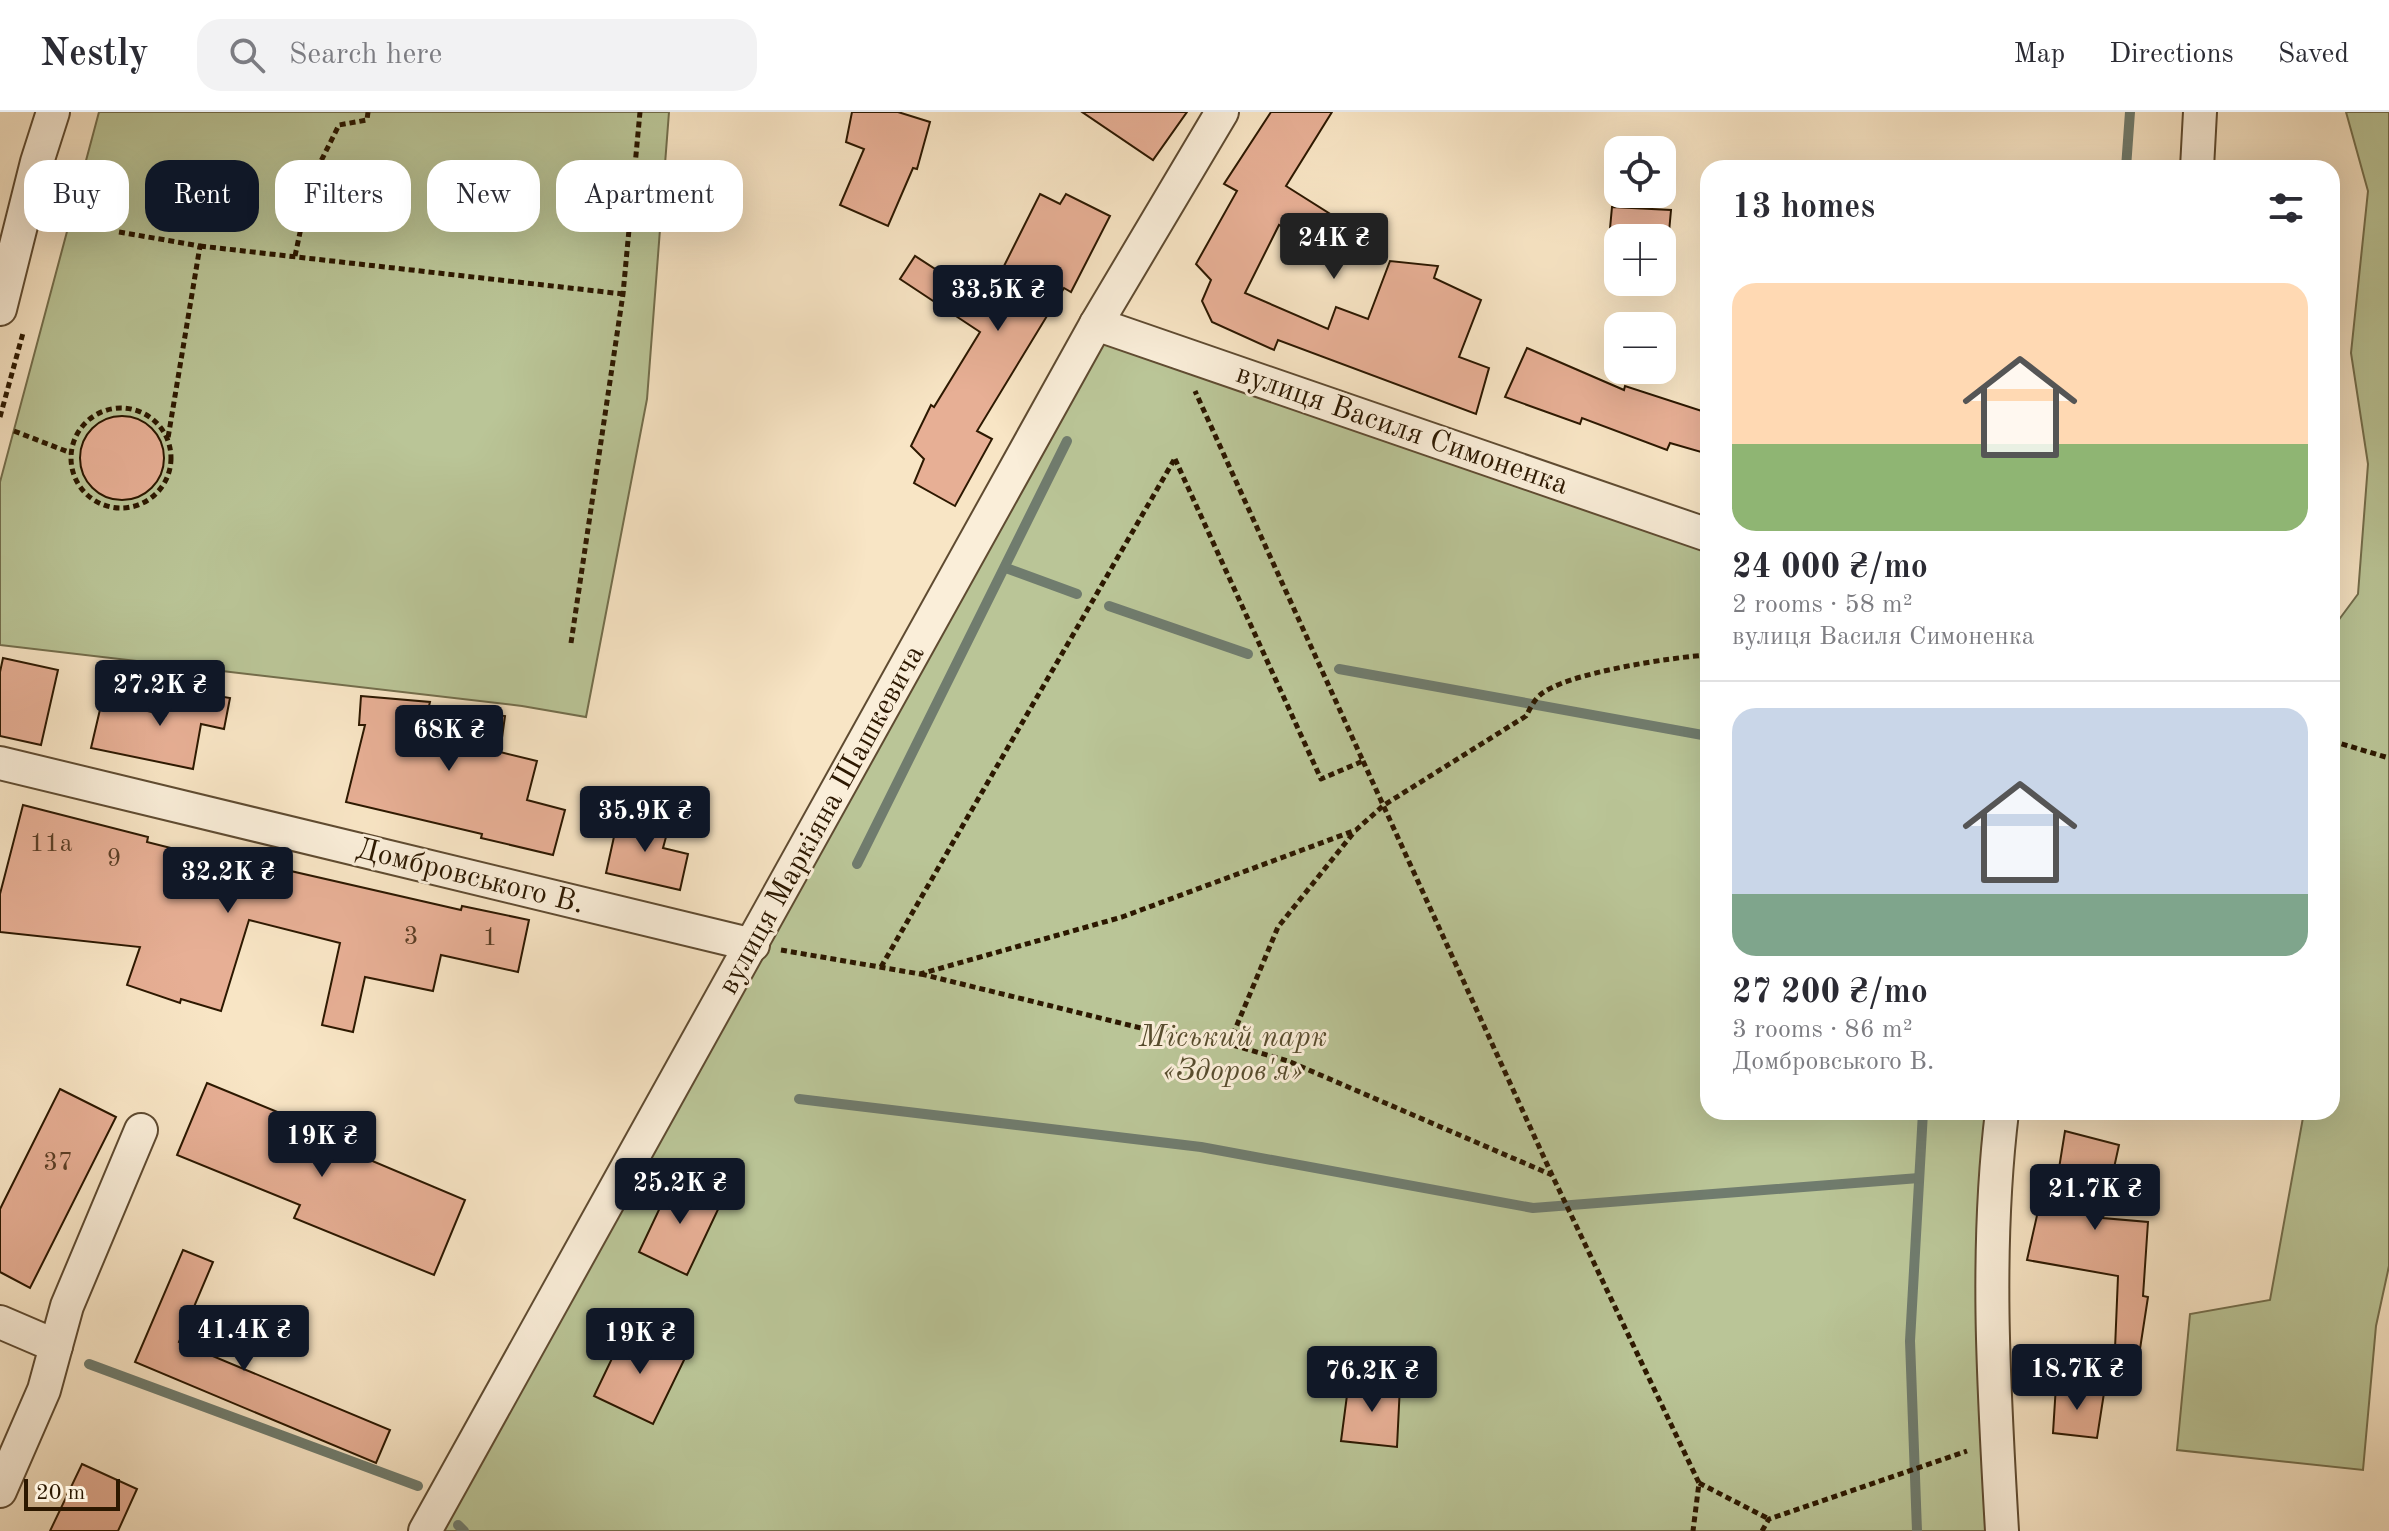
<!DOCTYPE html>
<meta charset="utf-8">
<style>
body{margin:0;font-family:"Old Standard TT",serif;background:#f2f2f3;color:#2b2b33;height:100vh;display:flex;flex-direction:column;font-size:30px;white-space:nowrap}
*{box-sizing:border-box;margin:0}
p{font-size:26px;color:#7c7c81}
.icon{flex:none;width:44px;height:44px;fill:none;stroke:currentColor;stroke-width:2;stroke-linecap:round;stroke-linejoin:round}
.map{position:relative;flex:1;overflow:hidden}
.sheet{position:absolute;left:1700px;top:48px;width:640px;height:960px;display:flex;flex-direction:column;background:#fff;border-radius:24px;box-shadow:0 8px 32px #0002}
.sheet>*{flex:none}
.hud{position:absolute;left:24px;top:48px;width:760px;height:72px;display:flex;gap:16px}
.buttons{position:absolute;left:1604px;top:24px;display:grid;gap:16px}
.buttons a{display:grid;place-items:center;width:72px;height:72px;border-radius:16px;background:#fff;box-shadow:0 8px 32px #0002;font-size:40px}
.scale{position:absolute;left:24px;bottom:20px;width:96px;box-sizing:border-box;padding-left:8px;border:4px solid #2c1800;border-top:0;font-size:22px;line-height:28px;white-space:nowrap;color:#2c1800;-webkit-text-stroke:6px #faeed9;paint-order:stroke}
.price{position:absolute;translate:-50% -68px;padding:0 18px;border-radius:8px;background:#111827;color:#fff;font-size:26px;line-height:52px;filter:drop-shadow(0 2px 4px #0008)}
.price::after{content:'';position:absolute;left:50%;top:48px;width:24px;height:18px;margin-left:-12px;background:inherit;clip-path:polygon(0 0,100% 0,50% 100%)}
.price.active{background:#222;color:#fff}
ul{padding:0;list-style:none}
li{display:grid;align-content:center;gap:16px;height:424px;padding:0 32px}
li+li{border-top:2px solid #e1e1e2}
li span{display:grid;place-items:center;height:248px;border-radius:24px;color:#555}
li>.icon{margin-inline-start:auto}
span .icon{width:144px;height:144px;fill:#fffc;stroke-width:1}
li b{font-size:34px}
h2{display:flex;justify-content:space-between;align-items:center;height:96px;padding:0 32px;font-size:34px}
.tag{padding:0 28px;border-radius:24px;background:#fff;box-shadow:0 8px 32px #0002;font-size:28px;line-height:72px}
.tag.active{background:#111827;color:#fff}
header{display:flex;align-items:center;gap:48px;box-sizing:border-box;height:112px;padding:0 40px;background:#fff;border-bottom:2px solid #e1e1e2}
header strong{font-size:38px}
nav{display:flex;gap:44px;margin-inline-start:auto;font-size:28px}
.search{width:560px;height:72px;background:#f2f2f3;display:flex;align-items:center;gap:20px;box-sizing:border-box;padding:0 28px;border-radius:24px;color:#7c7c81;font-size:30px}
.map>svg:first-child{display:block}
.green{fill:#bac597;stroke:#736e4c;stroke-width:2}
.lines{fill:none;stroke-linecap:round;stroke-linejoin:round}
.stream{stroke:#707c6e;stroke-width:10}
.building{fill:#e7af95;stroke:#2c1800;stroke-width:2}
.minor-casing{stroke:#5f4b31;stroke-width:36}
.path{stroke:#2c1800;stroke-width:5;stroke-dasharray:6 4;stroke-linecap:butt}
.minor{stroke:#faeed9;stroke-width:32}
.labels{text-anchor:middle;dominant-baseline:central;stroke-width:6;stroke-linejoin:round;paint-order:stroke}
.number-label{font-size:26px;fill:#5b3e25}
.street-label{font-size:30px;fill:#2c1800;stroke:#faeed9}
.park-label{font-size:30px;font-style:italic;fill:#574c2d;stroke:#faeed9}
</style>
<header>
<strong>Nestly</strong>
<div class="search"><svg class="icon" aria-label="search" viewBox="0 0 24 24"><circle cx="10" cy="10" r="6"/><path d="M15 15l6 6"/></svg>Search here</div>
<nav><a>Map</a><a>Directions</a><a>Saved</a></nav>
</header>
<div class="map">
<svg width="2389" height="1419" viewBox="0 0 2389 1419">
<rect width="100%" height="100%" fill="#f8e5c5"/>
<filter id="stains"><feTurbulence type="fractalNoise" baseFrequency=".0025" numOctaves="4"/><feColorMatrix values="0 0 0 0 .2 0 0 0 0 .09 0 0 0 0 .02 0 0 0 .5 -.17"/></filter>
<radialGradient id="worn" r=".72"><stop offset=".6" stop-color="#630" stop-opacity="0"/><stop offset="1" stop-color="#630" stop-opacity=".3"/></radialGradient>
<g class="green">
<path d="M99,0h570l-22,287 -61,318 -64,-11 -522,-61v-163z"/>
<path d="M2346,0h43v1154l-13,60 -13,144 -186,-20 13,-136 80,-14 34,-188h28v-483l26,-35 10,-130 -17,-111 17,-162z"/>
<path d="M1096,212l612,206v582h294v419h-1577z"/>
</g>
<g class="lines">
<g class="stream">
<path d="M2126,56l4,-56"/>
<path d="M1006,456l71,26"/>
<path d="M1109,494l139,48"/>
<path d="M1339,557l369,67"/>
<path d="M857,752l210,-423"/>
<path d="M799,987l402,48 332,61 386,-30"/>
<path d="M89,1252l329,122"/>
<path d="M458,1413l6,6"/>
<path d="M1917,1419l-7,-190 13,-229"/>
</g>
</g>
<g class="building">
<path d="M852,0h46l32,10 -13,47 -4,-1 -25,58 -48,-21 24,-56 -18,-7z"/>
<path d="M1082,0h105l-34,48z"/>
<path d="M1271,0h61l-46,74 60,38 -14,32 -53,-31 -34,68 83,36 8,-22 32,12 22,-58 48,5 -4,12 47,22 -22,57 30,11 -13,46 -198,-74 -4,10 -62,-28 -10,-21 9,-21 -15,-16 41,-73 -13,-7z"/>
<path d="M1040,82l20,10 6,-10 44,22 -39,76 -7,-4 -87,143 15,8 -37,67 -41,-23 10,-24 -13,-13 20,-41 3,2 46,-75 -80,-53 15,-23 71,46z"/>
<path d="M1612,95l59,3 -4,44 -5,-1v-15h-44v13l-10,-1z"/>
<path d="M1527,236l97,42 1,-4 83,27v41l-38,-11 -3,7 -85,-32 -2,6 -75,-27z"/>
<circle cx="122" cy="346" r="42"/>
<path d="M3,546l55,12 -17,75 -41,-9v-64z"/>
<path d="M172,576l58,10 -6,31 -23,-5 -8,45 -102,-21 11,-47 64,14z"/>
<path d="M361,584l69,6 -1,4 76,10 -5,36 37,9 -10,39 38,10 -12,45 -72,-17 1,-4 -136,-32 19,-77h-6z"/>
<path d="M23,693l125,32 -1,5 111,28 2,-6 201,46 1,-4 67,14 -11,52 -77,-17 -8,36 -68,-14 -12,55 -31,-7 18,-82 -91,-23 -28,91 -40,-12 -1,4 -53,-18 13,-38 -140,-15v-38z"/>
<path d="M619,702l50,12 -6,22 25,6 -8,36 -74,-17z"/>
<path d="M207,971l129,53 -4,8 133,56 -31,75 -140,-57 6,-13 -123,-50z"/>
<path d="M60,977l56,28 -86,171 -30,-16v-63z"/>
<path d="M2065,1019l54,14 -16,73 45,4 -5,74 5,1 -8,52h-25l3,-73 -91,-16 11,-49 14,1z"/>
<path d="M674,1066l48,23 -35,74 -48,-23z"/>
<path d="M183,1138l30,12 -34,80 211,88 -14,33 -241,-101z"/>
<path d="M627,1215l59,29 -33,68 -59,-28z"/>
<path d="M1349,1268l51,5 -3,62 -56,-6z"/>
<path d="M2056,1273l48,8 -7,45 -44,-5z"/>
<path d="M82,1352l55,25 -19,42h-68z"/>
</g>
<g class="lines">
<defs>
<g id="minor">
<path d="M2197,56l3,-56"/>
<path d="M0,197l37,-147 16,-50"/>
<path d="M1096,212l612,211"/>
<path d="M0,651l753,182"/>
<path d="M0,1210l56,24 -12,44 -44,101"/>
<path d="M56,1234l11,-40 74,-176"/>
<path d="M425,1419l671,-1207 126,-212"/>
<path d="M2002,1419c-8,-140 -17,-280 0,-419"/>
</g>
</defs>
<use href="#minor" class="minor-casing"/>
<g class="path">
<path d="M119,120l81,14 -32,192"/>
<path d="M200,134l423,48"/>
<path d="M295,144l16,-75 28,-56 28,-5 1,-8"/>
<circle cx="121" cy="346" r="50"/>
<path d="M0,305l23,-84"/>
<path d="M14,319l57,22"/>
<path d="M1175,347l146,320 42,-18 -168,-370"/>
<path d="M571,531l52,-349 17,-182"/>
<path d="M2332,629l57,17"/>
<path d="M1363,649l189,414 147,308 -6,48"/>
<path d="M781,838l139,24 202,-57 234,-87 28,-25 142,-89c4,-7 8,-16 14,-21 25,-22 133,-38 168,-40"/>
<path d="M881,855l293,-507"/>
<path d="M921,862l228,56 80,14 59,17 264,114"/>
<path d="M1229,932l49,-117 77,-96"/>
<path d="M1699,1371l70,36"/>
<path d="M1762,1419l7,-12 198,-68"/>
</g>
<use href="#minor" class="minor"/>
</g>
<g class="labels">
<g class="number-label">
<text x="51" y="732">11а</text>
<text x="114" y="747">9</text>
<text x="411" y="825">3</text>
<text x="490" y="826">1</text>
<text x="58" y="1051">37</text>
</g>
<g class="street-label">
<text transform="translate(1402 318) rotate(19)">вулиця Василя Симоненка</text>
<text transform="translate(822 708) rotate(-61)">вулиця Маркіяна Шашкевича</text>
<text transform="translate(470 765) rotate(14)">Домбровського В.</text>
</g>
<g class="park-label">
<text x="1233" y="926">Міський парк<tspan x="1233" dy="34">«Здоров'я»</tspan></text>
</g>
</g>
<rect width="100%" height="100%" filter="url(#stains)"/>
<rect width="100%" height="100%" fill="url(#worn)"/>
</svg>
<div class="buttons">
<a><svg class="icon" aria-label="locate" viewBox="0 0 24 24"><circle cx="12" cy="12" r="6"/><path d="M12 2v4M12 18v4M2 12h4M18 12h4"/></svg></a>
<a>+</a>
<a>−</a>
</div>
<div class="scale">20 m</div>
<b class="price active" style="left:1334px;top:169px">24K ₴</b>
<b class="price" style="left:998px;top:221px">33.5K ₴</b>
<b class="price" style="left:160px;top:616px">27.2K ₴</b>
<b class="price" style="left:449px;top:661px">68K ₴</b>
<b class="price" style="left:645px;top:742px">35.9K ₴</b>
<b class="price" style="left:228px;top:803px">32.2K ₴</b>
<b class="price" style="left:322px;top:1067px">19K ₴</b>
<b class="price" style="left:680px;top:1114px">25.2K ₴</b>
<b class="price" style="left:2095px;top:1120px">21.7K ₴</b>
<b class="price" style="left:244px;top:1261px">41.4K ₴</b>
<b class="price" style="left:640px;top:1264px">19K ₴</b>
<b class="price" style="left:2077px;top:1300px">18.7K ₴</b>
<b class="price" style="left:1372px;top:1302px">76.2K ₴</b>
<div class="hud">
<a class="tag">Buy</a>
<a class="tag active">Rent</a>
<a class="tag">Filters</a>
<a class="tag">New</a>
<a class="tag">Apartment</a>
</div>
<section class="sheet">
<h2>13 homes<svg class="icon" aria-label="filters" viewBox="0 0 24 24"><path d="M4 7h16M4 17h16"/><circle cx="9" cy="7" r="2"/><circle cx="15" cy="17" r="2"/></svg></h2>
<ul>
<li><span style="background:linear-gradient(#ffd9b3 65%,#8fb573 0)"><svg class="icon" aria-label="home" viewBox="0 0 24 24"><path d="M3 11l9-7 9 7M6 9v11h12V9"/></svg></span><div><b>24 000 ₴/mo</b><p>2 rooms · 58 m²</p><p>вулиця Василя Симоненка</p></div></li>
<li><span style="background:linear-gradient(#c9d6e8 75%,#7fa58c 0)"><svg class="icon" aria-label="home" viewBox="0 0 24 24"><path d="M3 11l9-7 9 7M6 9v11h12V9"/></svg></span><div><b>27 200 ₴/mo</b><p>3 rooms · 86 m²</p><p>Домбровського В.</p></div></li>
</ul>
</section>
</div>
